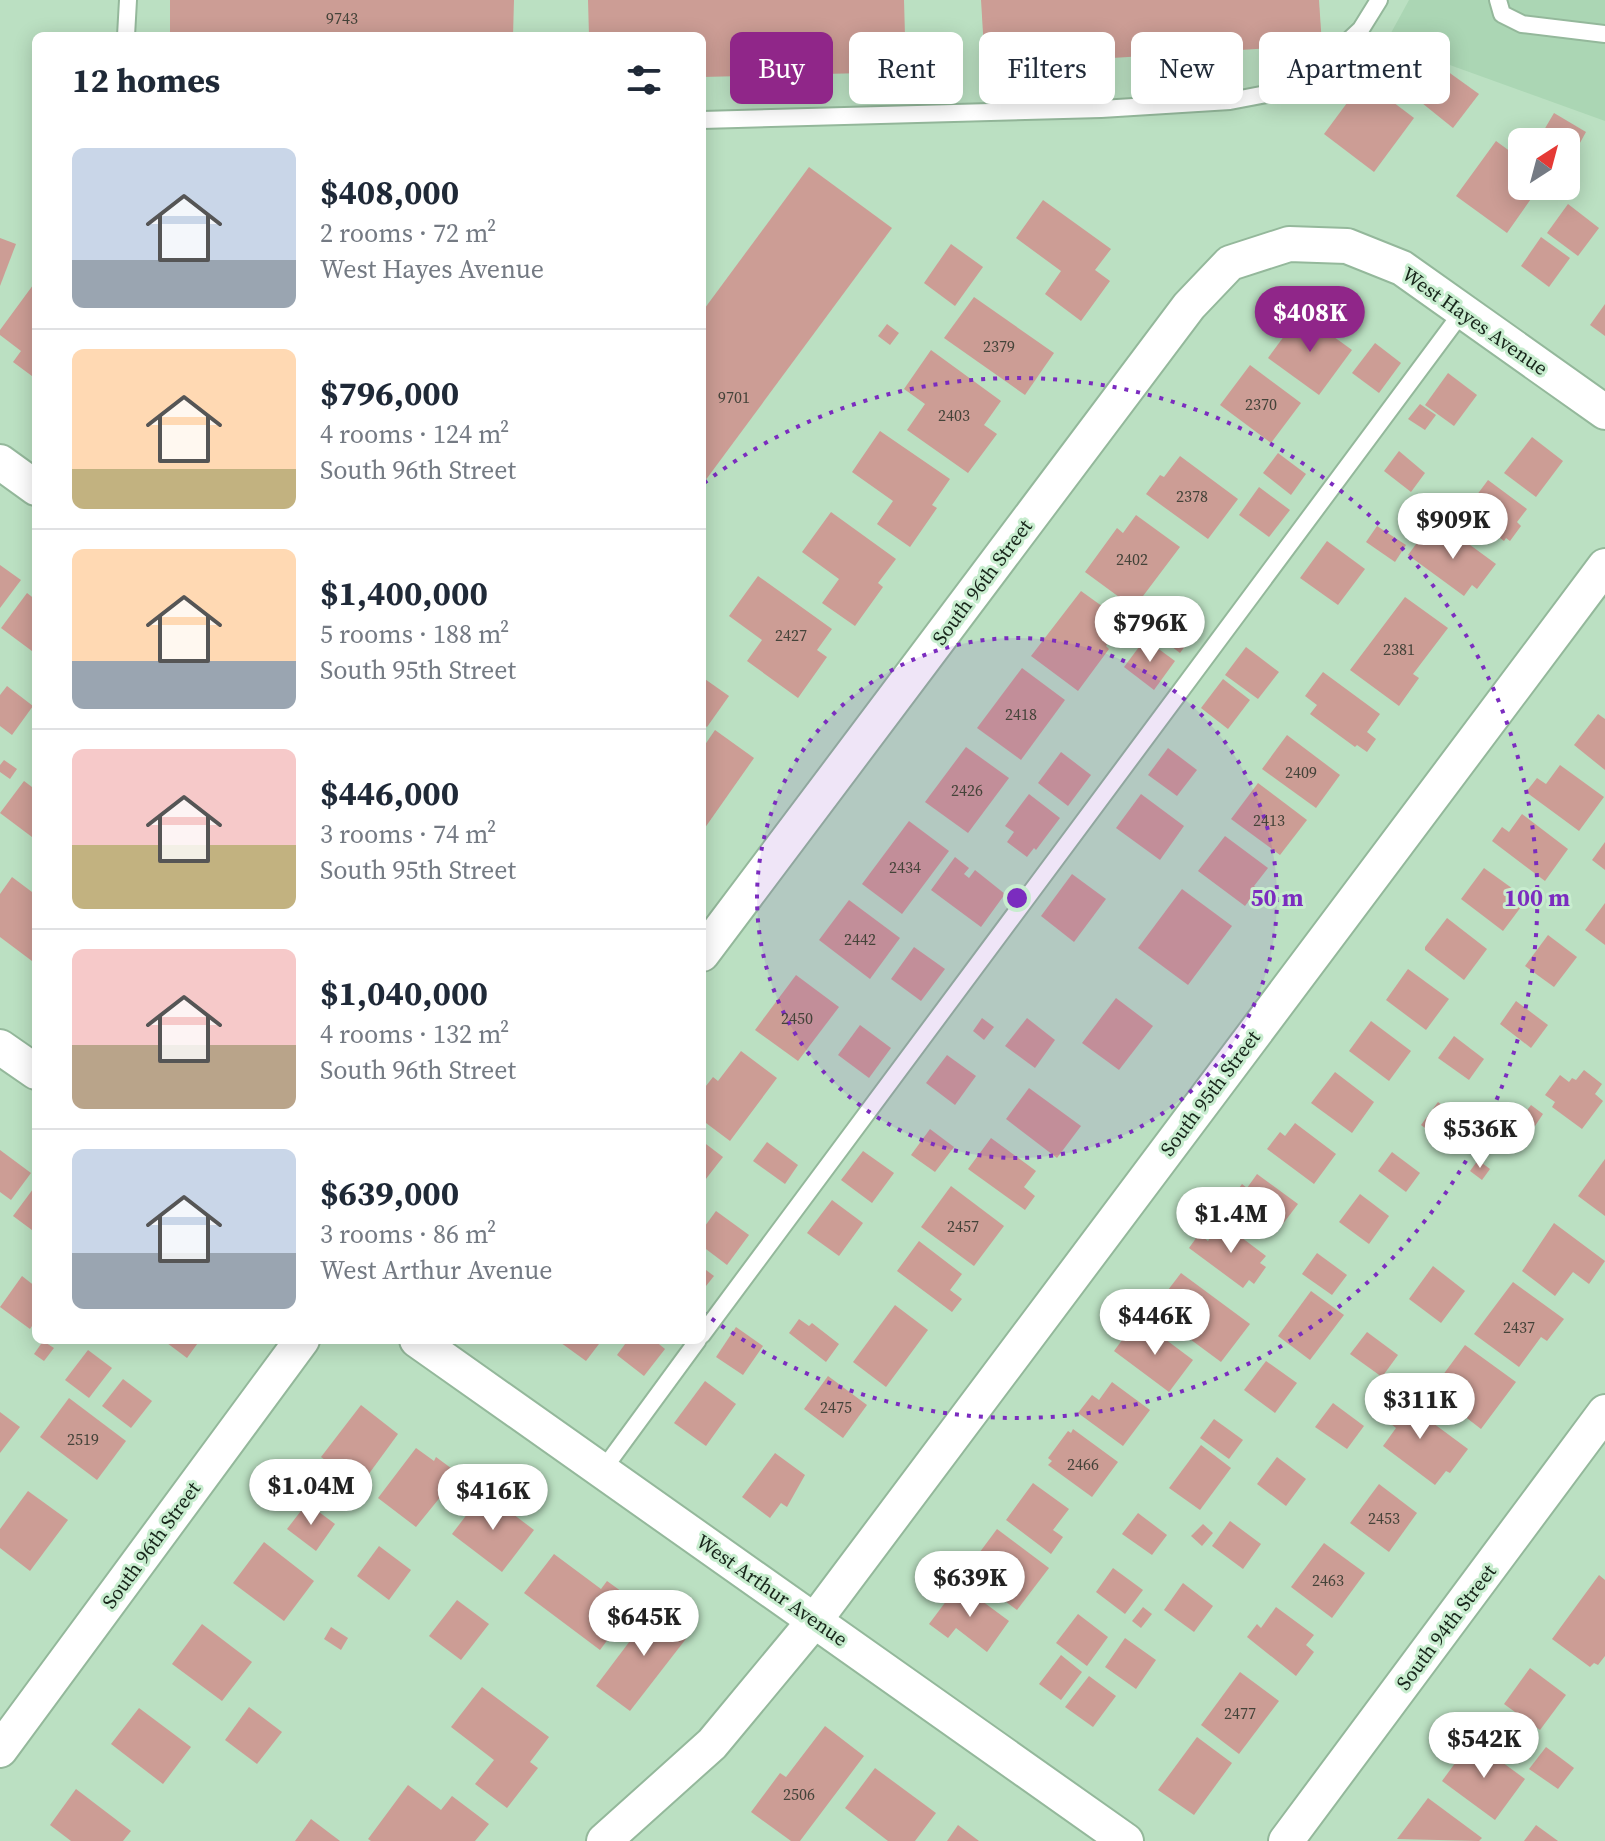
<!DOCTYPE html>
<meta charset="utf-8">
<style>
body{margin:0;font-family:"Source Serif 4",serif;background:#f6f6f7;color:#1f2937;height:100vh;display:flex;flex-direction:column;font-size:30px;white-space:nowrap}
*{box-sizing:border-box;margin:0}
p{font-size:26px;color:#747a83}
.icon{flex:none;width:44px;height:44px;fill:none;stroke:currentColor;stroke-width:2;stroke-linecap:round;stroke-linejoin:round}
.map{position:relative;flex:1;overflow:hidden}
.details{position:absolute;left:32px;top:32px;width:674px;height:1312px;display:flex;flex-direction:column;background:#fff;border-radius:12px;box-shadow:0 4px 20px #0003}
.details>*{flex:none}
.hud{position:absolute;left:730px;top:32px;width:754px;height:72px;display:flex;gap:16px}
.needle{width:52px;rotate:36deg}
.buttons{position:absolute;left:1508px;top:128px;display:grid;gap:16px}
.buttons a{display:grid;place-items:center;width:72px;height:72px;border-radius:12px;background:#fff;box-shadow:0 4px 20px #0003;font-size:40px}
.price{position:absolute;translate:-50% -68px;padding:0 18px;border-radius:28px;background:#fff;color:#222;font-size:26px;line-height:52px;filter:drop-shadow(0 2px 4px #0008)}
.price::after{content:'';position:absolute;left:50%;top:48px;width:24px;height:18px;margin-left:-12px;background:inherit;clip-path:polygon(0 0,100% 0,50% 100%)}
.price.selected{background:#902689;color:#fff}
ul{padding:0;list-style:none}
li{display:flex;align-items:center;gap:24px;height:200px;padding:0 40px}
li+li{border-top:2px solid #e0e1e3}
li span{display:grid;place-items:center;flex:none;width:224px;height:160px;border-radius:12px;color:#555}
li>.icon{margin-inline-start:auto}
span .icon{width:96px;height:96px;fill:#fffc;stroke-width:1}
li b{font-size:34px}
h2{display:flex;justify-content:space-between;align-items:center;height:96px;padding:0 40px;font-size:34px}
.tag{padding:0 28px;border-radius:12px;background:#fff;box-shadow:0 4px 20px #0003;font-size:28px;line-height:72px}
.tag.selected{background:#902689;color:#fff}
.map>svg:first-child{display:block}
.built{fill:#abd6b4}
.building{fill:#cc9d95}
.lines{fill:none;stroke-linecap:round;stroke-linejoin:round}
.service-casing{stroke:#94b89b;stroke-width:20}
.minor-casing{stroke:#94b89b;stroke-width:38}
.service{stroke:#fff;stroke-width:16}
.minor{stroke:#fff;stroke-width:34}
.ring{fill:none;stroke:#7b2cbf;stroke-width:4;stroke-dasharray:4 8}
.labels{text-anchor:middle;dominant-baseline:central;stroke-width:6;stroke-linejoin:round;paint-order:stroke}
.number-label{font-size:16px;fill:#444339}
.street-label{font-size:20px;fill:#17251a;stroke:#c8edcf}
.centre{fill:#7b2cbf;stroke:#c8edcf;stroke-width:4}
.ring-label{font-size:24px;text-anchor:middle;font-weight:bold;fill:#7b2cbf;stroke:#c8edcf;stroke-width:6;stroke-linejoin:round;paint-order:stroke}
</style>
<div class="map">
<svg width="1605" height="1841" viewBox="0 0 1605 1841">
<rect width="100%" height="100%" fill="#bbe0c2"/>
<path class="built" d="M1409,0h196v121l-219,-79z"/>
<g class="building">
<path d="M170,0h344l-1,36h-343z"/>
<path d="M588,0h316l2,72 -204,5v-41h-113z"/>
<path d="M981,0h338l3,45 -337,21z"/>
<path d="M1447,71l32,23 -26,34 -31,-25z"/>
<path d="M1364,80l50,38 -40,54 -50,-38z"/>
<path d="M1554,113l32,19 -20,36v-26h-29z"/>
<path d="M1496,141l26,19v26h18l-33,47 -51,-37z"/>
<path d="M809,167l83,61 -190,257v-173z"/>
<path d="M1043,200l68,49 -16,21 15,11 -29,40 -36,-27 16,-23 -45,-33z"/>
<path d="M1568,204l31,24 -21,28 -31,-23z"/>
<path d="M1541,237l29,21 -21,29 -28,-21z"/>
<path d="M0,238l16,6 -16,42z"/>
<path d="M951,244l32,23 -28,39 -31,-23z"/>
<path d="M36,281v98l-23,-17 8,-11 -21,-16v-5z"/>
<path d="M974,297l80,56 -29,42 -81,-57z"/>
<path d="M1605,304v32l-15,-11z"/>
<path d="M1301,313l51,37 -33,45 -51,-37z"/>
<path d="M887,324l12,9 -9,12 -12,-9z"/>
<path d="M1375,343l26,20 -22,30 -27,-20z"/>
<path d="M931,350l70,51 -17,24 13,9 -29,39 -61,-43 18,-26 -21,-15z"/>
<path d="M1250,365l51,38 -30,40 -51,-38z"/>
<path d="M1448,373l29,22 -23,31 -29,-21z"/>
<path d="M1420,404l16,11 -11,15 -17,-11z"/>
<path d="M880,431l70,48 -18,26 5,3 -27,39 -33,-23 16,-23 -41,-29z"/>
<path d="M1532,437l31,24 -27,36 -32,-24z"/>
<path d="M1399,451l26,22 -14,19 -27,-21z"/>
<path d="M1278,453l28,21 -15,21 -28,-22z"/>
<path d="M1180,456l58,43 -30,40 -62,-45 14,-19 4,2z"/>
<path d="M1488,480l39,29 -10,13 4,4 -11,15 -4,-3 -2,3 -39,-30z"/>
<path d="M1259,487l31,23 -21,27 -30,-22z"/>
<path d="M831,512l65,47 -18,24 5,4 -28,39 -33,-23 17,-24 -37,-27z"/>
<path d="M1136,515l44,32 -46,61 -49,-36 32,-44 6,5z"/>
<path d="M1377,526l29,19 -11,17 -29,-20z"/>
<path d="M1447,528l49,36 -19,25 -5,-4 -8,11 -56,-41 17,-23 12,9z"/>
<path d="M1327,541l38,28 -27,36 -38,-27z"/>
<path d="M0,565l21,15 -21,28z"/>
<path d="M758,576l74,53 -15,21 10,7 -29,41 -51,-37 15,-21 -33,-24z"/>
<path d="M1081,591l43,31 -18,24 3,3 -31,42 -47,-35z"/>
<path d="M27,593l9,7v54l-35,-26z"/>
<path d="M1405,597l43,31 -35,46 6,4 -20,28 -49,-36z"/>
<path d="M1172,601l30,22 -22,30 -30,-23z"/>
<path d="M1145,639l30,22 -21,29 -30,-23z"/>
<path d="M1246,647l33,25 -21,27 -33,-24z"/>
<path d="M1022,668l43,32 -44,60 -44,-32z"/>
<path d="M1323,672l57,42 -13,18 9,7 -9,13 -10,-7 -2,2 -45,-33 7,-9 -12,-9z"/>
<path d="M702,677l27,19 -22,31 -5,-4z"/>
<path d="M1223,679l27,21 -22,29 -27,-21z"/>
<path d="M7,686l26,20 -21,29 -12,-9v-31z"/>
<path d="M1598,714l7,5v51l-31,-25z"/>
<path d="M715,730l39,28 -52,74v-83z"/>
<path d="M1287,735l53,40 -24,33 -54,-39z"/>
<path d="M966,747l43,31 -41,55 -43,-31z"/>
<path d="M1168,748l29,22 -20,26 -29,-21z"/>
<path d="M1061,752l30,23 -23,31 -30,-23z"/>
<path d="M4,760l13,9 -7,10 -10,-7v-7z"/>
<path d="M1560,765l44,32 -25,34 -53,-39 11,-14 9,6z"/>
<path d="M24,781l12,9v42l-4,5 -32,-24z"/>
<path d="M1258,783l49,37 -27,35 -49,-36z"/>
<path d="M1029,794l31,24 -24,32 -2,-2 -7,9 -20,-15 7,-10 -9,-6z"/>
<path d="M1141,794l43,32 -24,34 -44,-32z"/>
<path d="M1522,814l46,35 -23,32 -53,-40 10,-14 7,5z"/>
<path d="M909,821l40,30 -47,63 -40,-30z"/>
<path d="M1225,836l43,32 -14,18 4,3 -13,17 -47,-35z"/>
<path d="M1605,842v28l-13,-10z"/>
<path d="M955,857l14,11 -5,6 5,4 6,-8 30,24 -24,33 -50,-37z"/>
<path d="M1484,868l43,31 -24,32 -42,-32z"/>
<path d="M1072,874l34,25 -32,43 -33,-26z"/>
<path d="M12,877l24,18v69l-36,-27v-43z"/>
<path d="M1182,889l50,37 -44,59 -50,-37z"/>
<path d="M849,900l51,38 -30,41 -51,-39z"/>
<path d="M1605,903v42l-20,-15z"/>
<path d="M1447,918l40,31 -23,31 -39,-30v-3z"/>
<path d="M1548,935l29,22 -23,30 -29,-21z"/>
<path d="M914,947l31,22 -24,32 -30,-22z"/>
<path d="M1408,969l41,30 -23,31 -40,-30z"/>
<path d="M796,975l43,32 -41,54 -43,-31z"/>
<path d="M1116,998l37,28 -34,44 -37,-27z"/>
<path d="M1516,1001l32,24 -17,23 -31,-24z"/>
<path d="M982,1018l12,9 -10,13 -11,-9z"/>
<path d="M1027,1018l28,22 -20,28 -30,-22z"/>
<path d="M1371,1021l40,30 -22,30 -40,-30z"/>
<path d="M860,1025l31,23 -22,30 -31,-23z"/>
<path d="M1454,1036l30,23 -15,21 -31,-22z"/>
<path d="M741,1051l36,27 -47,63 -28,-21v-29l11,-14 5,4z"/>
<path d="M947,1055l29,21 -21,29 -29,-22z"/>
<path d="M1584,1070l18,14 -7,10 8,7 -21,28 -30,-22 3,-5 -10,-7 15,-20 9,7 3,-4 4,2z"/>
<path d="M1335,1072l39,30 -22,31 -41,-30z"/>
<path d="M1029,1088l52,38 -24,32 -51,-39z"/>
<path d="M1438,1102l32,24 -17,23 -32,-24z"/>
<path d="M1531,1105l12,9 -8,12 -13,-9z"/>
<path d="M1295,1123l41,31 -22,30 -47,-35 13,-17 5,4z"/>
<path d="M930,1129l24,18 -19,25 -24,-17z"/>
<path d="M991,1138l45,33 -12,16 11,9 -10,14 -57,-41z"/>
<path d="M702,1141l21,16 -21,27z"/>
<path d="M767,1142l31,23 -13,19 -32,-23z"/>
<path d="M0,1150l31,23 -20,27 -11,-8z"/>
<path d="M863,1151l31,22 -22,30 -31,-23z"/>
<path d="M1392,1152l28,21 -14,19 -28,-21z"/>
<path d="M1605,1159v57l-27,-20z"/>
<path d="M1478,1160l12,9 -8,11 -12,-9z"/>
<path d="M1257,1174l41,30 -22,29 -46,-33 12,-16 5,4z"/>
<path d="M36,1185v48l-23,-17z"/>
<path d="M951,1186l53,40 -30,40 -53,-39z"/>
<path d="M1360,1194l29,22 -20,28 -30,-22z"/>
<path d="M832,1200l31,23 -24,33 -32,-23z"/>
<path d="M716,1211l33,24 -22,30 -25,-19v-16z"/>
<path d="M1221,1222l45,34 -6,7 6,4 -12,17 -5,-4 -6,8 -54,-40 10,-14 9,7z"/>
<path d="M1554,1223l51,38 -16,23 -16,-12 -18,24 -33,-25z"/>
<path d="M919,1241l43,33 -12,16 12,9 -10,13 -55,-41z"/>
<path d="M1317,1253l30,22 -15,20 -30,-21z"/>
<path d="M1433,1266l32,25 -24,32 -32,-24z"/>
<path d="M702,1267l12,9 -12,15z"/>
<path d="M1181,1273l69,51 -29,38 -69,-51z"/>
<path d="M22,1276l14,11v33l-6,9 -30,-22z"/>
<path d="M1513,1282l51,37 -17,22 -6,-4 -22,30 -45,-33z"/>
<path d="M1311,1291l33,24 -34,45 -32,-24z"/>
<path d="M895,1305l33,25 -42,57 -33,-25z"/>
<path d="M799,1319l10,7 3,-3 27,21 -13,18 -37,-29z"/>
<path d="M1145,1324l48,36 -24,32 -55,-41 11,-15 7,5z"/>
<path d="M736,1327l27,19 -20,29 -27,-18z"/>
<path d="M1367,1332l31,23 -16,22 -32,-23z"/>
<path d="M163,1340h37l-13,18z"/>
<path d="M557,1340h45l-16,21z"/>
<path d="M628,1340h26l11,9 -21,27 -27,-21z"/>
<path d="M43,1341l11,7 -10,13 -10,-7z"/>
<path d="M1465,1345l51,37 -35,47 -22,-17 -5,6 -28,-20z"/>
<path d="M88,1350l24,18 -23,30 -24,-18z"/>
<path d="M1266,1361l31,22 -22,30 -31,-23z"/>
<path d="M828,1376l39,29 -24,33 -39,-29z"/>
<path d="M123,1379l29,22 -21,27 -29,-22z"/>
<path d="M705,1381l31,23 -30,42 -32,-23z"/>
<path d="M1112,1382l38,28 -27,36 -45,-33 14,-18 7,5z"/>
<path d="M1391,1392l77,57 -18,24 -4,-2 -11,14 -52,-39 13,-18 -20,-16z"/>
<path d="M69,1398l57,43 -29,39 -57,-43z"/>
<path d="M1333,1403l31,23 -17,23 -32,-22z"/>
<path d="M361,1405l37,29 -38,52 -39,-29z"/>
<path d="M0,1412l20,15 -20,26z"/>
<path d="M1214,1419l29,21 -14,19 -29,-21z"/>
<path d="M1073,1429l45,33 -26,35 -44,-32 4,-4 -4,-3 20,-27 3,2z"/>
<path d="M1201,1445l30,23 -31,42 -31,-22z"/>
<path d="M416,1448l18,13 2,-4 23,17 -43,53 -38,-29z"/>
<path d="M775,1453l30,22 -18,32 -6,-4 -11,15 -28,-21z"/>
<path d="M1277,1457l29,22 -20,27 -29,-22z"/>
<path d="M1033,1483l36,26 -16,21 10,7 -12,17 -45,-34z"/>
<path d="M1379,1484l38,29 -28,39 -39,-29z"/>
<path d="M28,1491l40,29 -38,51 -30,-23v-19z"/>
<path d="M484,1492l50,38 -32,42 -50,-38z"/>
<path d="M307,1503l28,21 -19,27 -29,-22z"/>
<path d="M1138,1513l29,22 -15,20 -30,-21z"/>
<path d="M1230,1521l31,23 -18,25 -31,-23z"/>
<path d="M1203,1524l10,9 -11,13 -11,-10z"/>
<path d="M997,1529l52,39 -32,42 -52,-38z"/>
<path d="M264,1542l50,39 -30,40 -51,-38z"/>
<path d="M1324,1543l41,30 -33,45 -41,-31z"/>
<path d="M379,1546l32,24 -22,30 -32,-24z"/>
<path d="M554,1554l47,35 6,-8 29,21 -36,48 -76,-57z"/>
<path d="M1113,1568l30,22 -18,24 -29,-22z"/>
<path d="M1599,1575l6,5v76l-7,9 -4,-2 -4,4 -38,-28z"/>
<path d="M1183,1583l30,23 -19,26 -30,-22z"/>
<path d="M959,1584l50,37 -22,31 -31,-24 -8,10 -19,-14z"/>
<path d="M457,1600l32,24 -28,36 -32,-24z"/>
<path d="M657,1605l35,26 -62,80 -34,-25z"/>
<path d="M1143,1607l9,7 -11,14 -9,-7z"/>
<path d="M1276,1607l38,28 -8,10 8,7 -18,24 -49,-39 10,-13 4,4z"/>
<path d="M1078,1614l30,23 -21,29 -31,-23z"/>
<path d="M202,1624l50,38 -30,39 -50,-37z"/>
<path d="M331,1627l17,11 -7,12 -17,-11z"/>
<path d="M1125,1638l31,22 -20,29 -31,-22z"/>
<path d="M1061,1655l21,17 -21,28 -22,-16z"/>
<path d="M1530,1668l36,27 -26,35 -36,-26z"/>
<path d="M1240,1672l39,29 -40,53 -38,-29z"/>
<path d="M1089,1676l27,20 -23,31 -28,-20z"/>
<path d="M482,1687l67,50 -19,25 8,6 -31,40 -32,-24 19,-24 -43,-33z"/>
<path d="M249,1707l33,25 -25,32 -32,-24z"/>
<path d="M139,1708l52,39 -28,37 -52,-40z"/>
<path d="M825,1726l39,30 -64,85h-9l-40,-29 29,-39 6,4z"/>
<path d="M1197,1737l35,26 -38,52 -36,-25z"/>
<path d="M1472,1740l53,39 -30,41 -53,-39z"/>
<path d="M1546,1747l28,21 -16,21 -29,-20z"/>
<path d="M875,1768l61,45 -21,28h-27l-43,-33z"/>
<path d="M408,1785l33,25 11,-14 37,28 -14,17h-104l-3,-2z"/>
<path d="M76,1789l55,42 -8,10h-52l-21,-16z"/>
<path d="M1428,1798l54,40 -3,3 -82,-2z"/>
<path d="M311,1819l29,22h-45z"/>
<path d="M958,1825l21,16h-32z"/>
<path d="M1536,1825l22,16h-34z"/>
</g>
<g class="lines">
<defs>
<g id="service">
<path d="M1498,0l4,14 20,10 83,10"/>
<path d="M126,36l2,-36"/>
<path d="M702,120l399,-11 129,-8 68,-13 63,-59 18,-29"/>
<path d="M702,1335l761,-1024"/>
<path d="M602,1471l96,-131"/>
</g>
<g id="minor">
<path d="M0,462l36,26"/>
<path d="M702,954l487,-648 41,-43 59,-19 58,2 55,22 203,144"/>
<path d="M0,1047l36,25"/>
<path d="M417,1340l709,501"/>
<path d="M0,1750l302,-410"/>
<path d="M604,1841l108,-97 103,-124 790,-1054"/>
<path d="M1286,1841l319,-429"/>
</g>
</defs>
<use href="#service" class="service-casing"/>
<use href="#minor" class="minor-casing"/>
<use href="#service" class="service"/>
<use href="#minor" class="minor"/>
</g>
<circle cx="1017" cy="898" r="260" fill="#7b2cbf" fill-opacity=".12"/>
<g class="ring">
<circle cx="1017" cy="898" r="260"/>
<path d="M704 483A520 520 0 1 1 704 1313"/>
</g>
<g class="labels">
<g class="number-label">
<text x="342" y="18">9743</text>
<text x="999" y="346">2379</text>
<text x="734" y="397">9701</text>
<text x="1261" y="404">2370</text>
<text x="954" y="415">2403</text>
<text x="1192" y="496">2378</text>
<text x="1132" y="559">2402</text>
<text x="791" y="635">2427</text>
<text x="1399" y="649">2381</text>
<text x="1021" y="714">2418</text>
<text x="1301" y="772">2409</text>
<text x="967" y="790">2426</text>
<text x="1269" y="820">2413</text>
<text x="905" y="867">2434</text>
<text x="860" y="939">2442</text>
<text x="797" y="1018">2450</text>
<text x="963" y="1226">2457</text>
<text x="1519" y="1327">2437</text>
<text x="836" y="1407">2475</text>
<text x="83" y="1439">2519</text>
<text x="1083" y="1464">2466</text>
<text x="1384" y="1518">2453</text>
<text x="1328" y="1580">2463</text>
<text x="1240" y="1713">2477</text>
<text x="799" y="1794">2506</text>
</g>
<g class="street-label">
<text transform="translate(1475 321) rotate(35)">West Hayes Avenue</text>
<text transform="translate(982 582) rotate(-53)">South 96th Street</text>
<text transform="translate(1210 1093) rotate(-53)">South 95th Street</text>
<text transform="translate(151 1545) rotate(-54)">South 96th Street</text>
<text transform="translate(772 1590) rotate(35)">West Arthur Avenue</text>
<text transform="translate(1446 1627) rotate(-53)">South 94th Street</text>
</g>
</g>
<circle cx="1017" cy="898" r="12" class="centre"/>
<g class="ring-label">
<text x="1277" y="906">50 m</text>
<text x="1537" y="906">100 m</text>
</g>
</svg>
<div class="buttons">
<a><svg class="needle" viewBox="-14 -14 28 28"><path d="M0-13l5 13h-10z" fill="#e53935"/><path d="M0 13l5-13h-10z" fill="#747a83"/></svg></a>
</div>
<b class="price selected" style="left:1310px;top:354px">$408K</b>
<b class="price" style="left:1453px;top:561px">$909K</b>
<b class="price" style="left:1150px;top:664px">$796K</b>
<b class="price" style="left:1480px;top:1170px">$536K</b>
<b class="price" style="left:1231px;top:1255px">$1.4M</b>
<b class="price" style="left:1155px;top:1357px">$446K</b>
<b class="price" style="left:1420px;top:1441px">$311K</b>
<b class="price" style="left:311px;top:1527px">$1.04M</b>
<b class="price" style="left:493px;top:1532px">$416K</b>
<b class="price" style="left:970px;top:1619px">$639K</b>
<b class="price" style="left:644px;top:1658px">$645K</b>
<b class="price" style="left:1484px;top:1780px">$542K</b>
<div class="hud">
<a class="tag selected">Buy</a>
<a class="tag">Rent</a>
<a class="tag">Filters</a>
<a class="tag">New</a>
<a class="tag">Apartment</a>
</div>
<section class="details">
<h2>12 homes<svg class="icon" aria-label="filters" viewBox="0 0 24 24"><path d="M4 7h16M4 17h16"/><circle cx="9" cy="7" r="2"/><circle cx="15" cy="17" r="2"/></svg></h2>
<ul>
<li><span style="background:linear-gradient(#c9d6e8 70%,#9aa5b1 0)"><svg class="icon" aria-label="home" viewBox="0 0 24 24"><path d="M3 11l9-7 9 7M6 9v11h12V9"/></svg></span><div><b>$408,000</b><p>2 rooms · 72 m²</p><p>West Hayes Avenue</p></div></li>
<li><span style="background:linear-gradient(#ffd9b3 75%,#c2b280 0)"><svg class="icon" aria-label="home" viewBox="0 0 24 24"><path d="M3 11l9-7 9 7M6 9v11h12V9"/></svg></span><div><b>$796,000</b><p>4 rooms · 124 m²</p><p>South 96th Street</p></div></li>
<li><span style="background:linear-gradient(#ffd9b3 70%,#9aa5b1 0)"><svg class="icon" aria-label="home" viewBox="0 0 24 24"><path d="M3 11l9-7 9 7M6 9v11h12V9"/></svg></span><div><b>$1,400,000</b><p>5 rooms · 188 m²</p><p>South 95th Street</p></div></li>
<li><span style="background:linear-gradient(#f6c9c9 60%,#c2b280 0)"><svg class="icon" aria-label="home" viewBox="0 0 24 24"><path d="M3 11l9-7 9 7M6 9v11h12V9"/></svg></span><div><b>$446,000</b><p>3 rooms · 74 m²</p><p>South 95th Street</p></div></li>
<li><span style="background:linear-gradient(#f6c9c9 60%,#b9a48a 0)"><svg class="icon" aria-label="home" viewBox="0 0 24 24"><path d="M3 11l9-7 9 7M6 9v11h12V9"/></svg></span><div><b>$1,040,000</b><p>4 rooms · 132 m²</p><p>South 96th Street</p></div></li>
<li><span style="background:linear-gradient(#c9d6e8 65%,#9aa5b1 0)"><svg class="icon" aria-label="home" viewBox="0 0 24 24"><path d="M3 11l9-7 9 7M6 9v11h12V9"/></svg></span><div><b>$639,000</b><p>3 rooms · 86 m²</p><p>West Arthur Avenue</p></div></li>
</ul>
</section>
</div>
